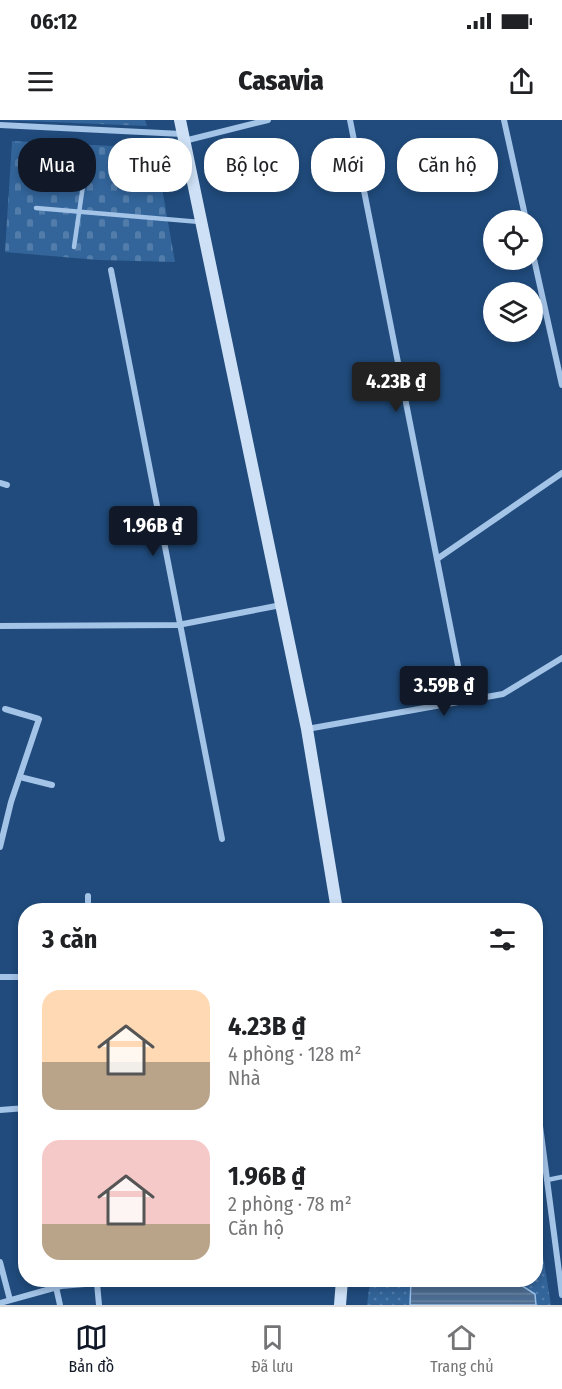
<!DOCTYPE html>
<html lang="vi">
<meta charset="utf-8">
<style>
body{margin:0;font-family:"Fira Sans Condensed",sans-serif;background:#f6f6f6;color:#202124;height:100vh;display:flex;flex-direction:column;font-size:22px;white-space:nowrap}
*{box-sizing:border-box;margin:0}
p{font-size:20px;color:#757577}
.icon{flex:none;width:33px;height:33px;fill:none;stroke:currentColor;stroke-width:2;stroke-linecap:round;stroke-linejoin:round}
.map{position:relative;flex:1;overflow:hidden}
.details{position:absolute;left:18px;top:783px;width:525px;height:384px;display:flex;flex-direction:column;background:#fff;border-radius:24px;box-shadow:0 3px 9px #0003}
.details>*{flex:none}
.banner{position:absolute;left:18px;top:18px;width:526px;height:54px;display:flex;gap:12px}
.fabs{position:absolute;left:483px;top:90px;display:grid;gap:12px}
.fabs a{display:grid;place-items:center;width:60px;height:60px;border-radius:50%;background:#fff;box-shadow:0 3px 9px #0003;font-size:30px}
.price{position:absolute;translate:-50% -51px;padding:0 14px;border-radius:6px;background:#111827;color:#fff;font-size:20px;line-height:39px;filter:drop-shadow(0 2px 3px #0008)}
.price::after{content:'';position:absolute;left:50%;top:36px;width:18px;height:14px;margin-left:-9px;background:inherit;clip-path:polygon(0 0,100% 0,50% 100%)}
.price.on{background:#222;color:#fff}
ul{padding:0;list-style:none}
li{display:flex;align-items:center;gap:18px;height:150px;padding:0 24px}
li span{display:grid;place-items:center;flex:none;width:168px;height:120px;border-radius:18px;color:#555}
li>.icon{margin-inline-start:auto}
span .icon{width:72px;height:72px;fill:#fffc;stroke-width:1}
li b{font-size:26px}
h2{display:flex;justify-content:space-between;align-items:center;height:72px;padding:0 24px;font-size:26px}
.pill{padding:0 21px;border-radius:24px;background:#fff;box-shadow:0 3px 9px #0003;font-size:21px;line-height:54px}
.pill.on{background:#111827;color:#fff}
.status{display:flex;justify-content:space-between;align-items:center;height:42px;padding:0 30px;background:#fff;direction:ltr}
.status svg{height:16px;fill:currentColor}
header{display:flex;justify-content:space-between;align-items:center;height:78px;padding:0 24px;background:#fff;font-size:27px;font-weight:800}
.dock{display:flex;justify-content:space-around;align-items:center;height:84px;border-top:2px solid #e0e0e0;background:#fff;font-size:16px;color:#757577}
.dock a{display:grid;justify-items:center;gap:3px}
.dock .on{color:#111827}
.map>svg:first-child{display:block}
.green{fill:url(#green-dots)}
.cemetery{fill:url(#cemetery-stones)}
.water{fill:url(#water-rules);stroke:#97bfe8;stroke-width:1.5}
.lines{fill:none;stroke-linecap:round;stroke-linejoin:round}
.lane{stroke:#a3c3e7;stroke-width:4.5}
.street{stroke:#a3c3e7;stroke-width:6}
.secondary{stroke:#cde0f5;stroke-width:12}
</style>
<div class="status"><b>06:12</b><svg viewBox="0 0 49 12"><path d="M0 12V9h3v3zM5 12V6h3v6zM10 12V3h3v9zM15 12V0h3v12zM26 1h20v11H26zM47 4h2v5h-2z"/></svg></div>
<header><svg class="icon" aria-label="menu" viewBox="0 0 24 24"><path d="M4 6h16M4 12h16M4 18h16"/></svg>Casavia<svg class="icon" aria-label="share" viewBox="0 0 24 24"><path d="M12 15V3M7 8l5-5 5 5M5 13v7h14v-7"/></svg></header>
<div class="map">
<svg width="562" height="1185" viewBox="0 0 562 1185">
<defs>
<pattern id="green-dots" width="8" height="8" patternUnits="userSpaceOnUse" patternTransform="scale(1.5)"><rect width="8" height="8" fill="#33659b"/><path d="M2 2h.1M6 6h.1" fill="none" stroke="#527caa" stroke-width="1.8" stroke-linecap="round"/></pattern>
<pattern id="cemetery-stones" width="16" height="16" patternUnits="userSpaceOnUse" patternTransform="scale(1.5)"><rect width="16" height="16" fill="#33659b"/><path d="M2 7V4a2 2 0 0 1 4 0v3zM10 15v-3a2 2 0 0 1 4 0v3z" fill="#527caa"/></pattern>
<pattern id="water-rules" width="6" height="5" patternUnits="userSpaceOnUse" patternTransform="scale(1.5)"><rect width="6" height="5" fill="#4d6c91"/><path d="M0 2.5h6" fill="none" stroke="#6882a2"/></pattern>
</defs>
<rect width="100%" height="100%" fill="#204b7c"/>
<path class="green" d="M536,1093l15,92h-184l3,-25h166z"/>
<g class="cemetery">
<path d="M2,0h143l2,6z"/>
<path d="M12,21l143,7 20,114 -77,-2 -93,-8z"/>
</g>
<path class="water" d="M411,1160h102l22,14 1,11h-126z"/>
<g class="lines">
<g class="lane">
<path d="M36,88l164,14"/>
<path d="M74,127l12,-82"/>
<path d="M547,1060l15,-3"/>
</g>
<g class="street">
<path d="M350,0l115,581"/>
<path d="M504,0l22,100"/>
<path d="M0,5l182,9"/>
<path d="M184,21l84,-21"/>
<path d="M532,130l30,135"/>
<path d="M111,150l111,569"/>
<path d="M0,363l7,2"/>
<path d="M437,439l125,-86"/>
<path d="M0,506l178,-1 103,-20"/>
<path d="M307,609l196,-35 59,-36"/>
<path d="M20,657l32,8"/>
<path d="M0,727l11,-45 28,-83 -34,-10"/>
<path d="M88,776v14"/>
<path d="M0,857h26"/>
<path d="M537,983l25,192"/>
<path d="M0,990l26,-2"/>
<path d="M0,1142l10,38"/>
<path d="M56,1167l4,18"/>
<path d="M0,1183l61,-17 36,-3 2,22"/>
</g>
<g class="secondary">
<path d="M180,0l127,609 30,181"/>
<path d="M340,1185l2,-25"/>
</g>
</g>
</svg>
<div class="fabs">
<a><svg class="icon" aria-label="locate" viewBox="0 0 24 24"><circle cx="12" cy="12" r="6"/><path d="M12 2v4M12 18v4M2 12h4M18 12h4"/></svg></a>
<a><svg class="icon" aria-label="layers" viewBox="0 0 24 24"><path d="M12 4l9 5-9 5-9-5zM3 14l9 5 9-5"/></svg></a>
</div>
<b class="price on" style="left:396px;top:293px">4.23B ₫</b>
<b class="price" style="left:153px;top:437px">1.96B ₫</b>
<b class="price" style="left:444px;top:597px">3.59B ₫</b>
<div class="banner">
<a class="pill on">Mua</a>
<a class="pill">Thuê</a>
<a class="pill">Bộ lọc</a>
<a class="pill">Mới</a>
<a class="pill">Căn hộ</a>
</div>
<section class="details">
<h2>3 căn<svg class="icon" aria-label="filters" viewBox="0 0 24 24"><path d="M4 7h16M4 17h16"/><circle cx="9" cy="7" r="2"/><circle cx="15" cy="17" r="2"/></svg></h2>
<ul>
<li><span style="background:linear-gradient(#ffd9b3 60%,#b9a48a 0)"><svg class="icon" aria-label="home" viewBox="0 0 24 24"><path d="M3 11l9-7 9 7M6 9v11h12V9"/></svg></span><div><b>4.23B ₫</b><p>4 phòng · 128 m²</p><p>Nhà</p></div></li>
<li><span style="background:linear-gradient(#f6c9c9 70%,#b9a48a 0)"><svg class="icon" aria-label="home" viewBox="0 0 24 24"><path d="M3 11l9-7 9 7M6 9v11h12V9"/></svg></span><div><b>1.96B ₫</b><p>2 phòng · 78 m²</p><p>Căn hộ</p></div></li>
</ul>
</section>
</div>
<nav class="dock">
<a class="on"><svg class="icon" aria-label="map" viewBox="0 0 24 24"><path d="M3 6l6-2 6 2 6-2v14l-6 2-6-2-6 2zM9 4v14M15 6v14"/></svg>Bản đồ</a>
<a><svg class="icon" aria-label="saved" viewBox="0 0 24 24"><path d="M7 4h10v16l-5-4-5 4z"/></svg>Đã lưu</a>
<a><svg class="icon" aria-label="home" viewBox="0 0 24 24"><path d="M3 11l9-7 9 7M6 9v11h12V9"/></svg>Trang chủ</a>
</nav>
